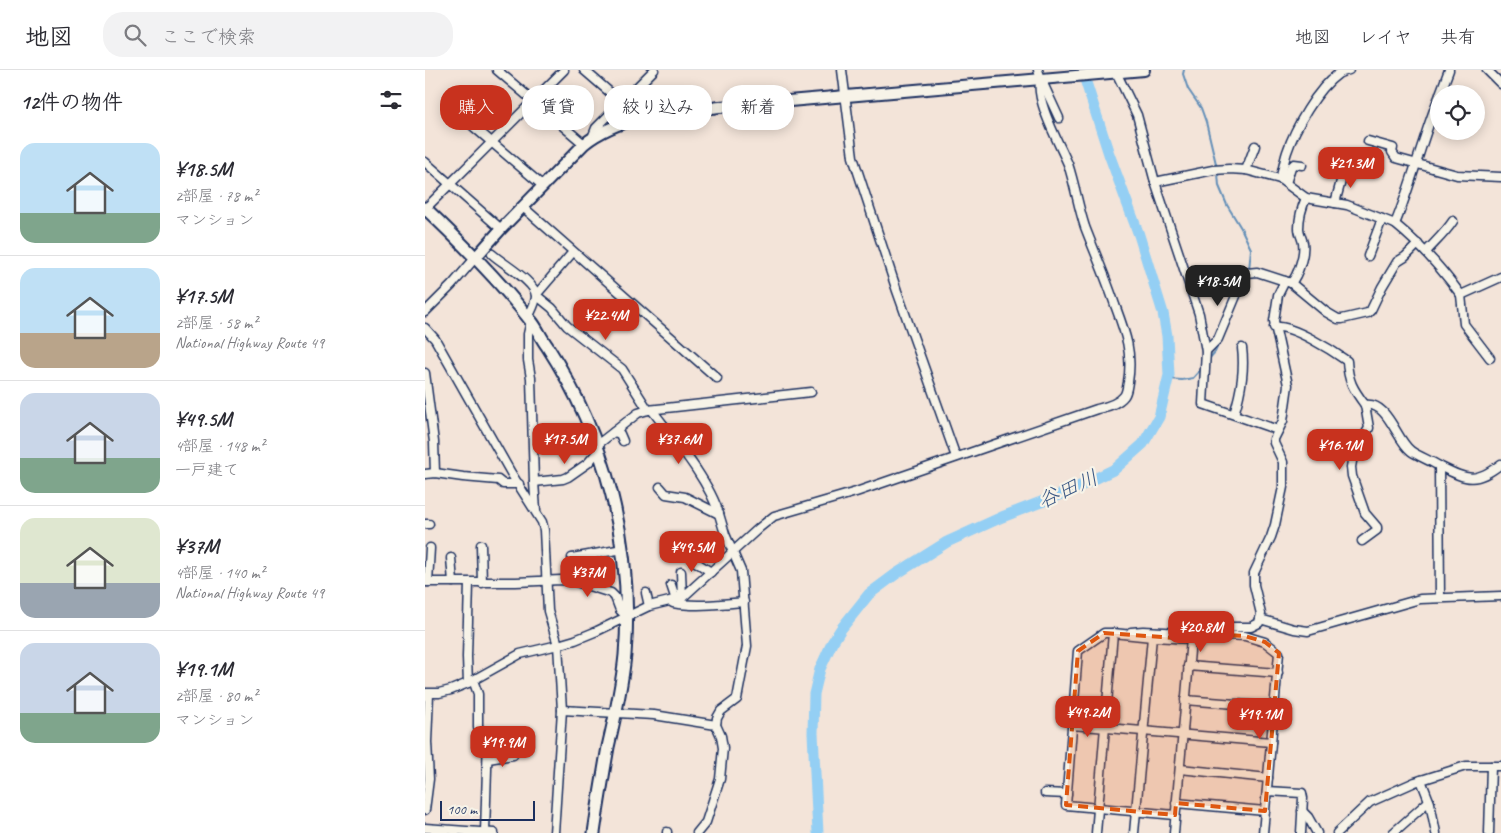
<!DOCTYPE html>
<html lang="ja">
<meta charset="utf-8">
<style>
body{margin:0;font-family:Caveat,"Klee One",sans-serif;background:#f2f2f3;color:#2b2b33;height:100vh;display:flex;flex-direction:column;font-size:19px;white-space:nowrap}
*{box-sizing:border-box;margin:0}
p{font-size:16px;color:#7c7c81}
.icon{flex:none;width:28px;height:28px;fill:none;stroke:currentColor;stroke-width:2;stroke-linecap:round;stroke-linejoin:round}
.map{position:relative;flex:1;overflow:hidden}
.side{display:flex;flex-direction:column;background:#fff;width:425px}
.side>*{flex:none}
.top-card{position:absolute;left:15px;top:15px;width:475px;height:45px;display:flex;gap:10px}
.controls{position:absolute;left:1005px;top:15px;display:grid;gap:10px}
.controls a{display:grid;place-items:center;width:55px;height:55px;border-radius:50%;background:#fff;box-shadow:0 2px 12px #0003;font-size:25px}
.scale{position:absolute;left:15px;bottom:12px;width:95px;box-sizing:border-box;padding-left:5px;border:2px solid #1b2f5e;border-top:0;font-size:14px;line-height:18px;white-space:nowrap;color:#1b2f5e;-webkit-text-stroke:4px #f7f3e8;paint-order:stroke}
.price{position:absolute;translate:-50% -42px;padding:0 11px;border-radius:10px;background:#c8321e;color:#fff;font-size:16px;line-height:32px;filter:drop-shadow(0 1px 2px #0008)}
.price::after{content:'';position:absolute;left:50%;top:30px;width:15px;height:11px;margin-left:-8px;background:inherit;clip-path:polygon(0 0,100% 0,50% 100%)}
.price.active{background:#222;color:#fff}
ul{padding:0;list-style:none}
li{display:flex;align-items:center;gap:15px;height:125px;padding:0 20px}
li+li{border-top:1px solid #e1e1e2}
li span{display:grid;place-items:center;flex:none;width:140px;height:100px;border-radius:15px;color:#555}
li>.icon{margin-inline-start:auto}
span .icon{width:60px;height:60px;fill:#fffc;stroke-width:1}
li b{font-size:21px}
h2{display:flex;justify-content:space-between;align-items:center;height:60px;padding:0 20px;font-size:21px}
.tag{padding:0 18px;border-radius:20px;background:#fff;box-shadow:0 2px 12px #0003;font-size:18px;line-height:45px}
.tag.active{background:#c8321e;color:#fff}
header{display:flex;align-items:center;gap:30px;box-sizing:border-box;height:70px;padding:0 25px;background:#fff;border-bottom:1px solid #e1e1e2}
header strong{font-size:24px}
nav{display:flex;gap:28px;margin-inline-start:auto;font-size:18px}
.search{width:350px;height:45px;background:#f2f2f3;display:flex;align-items:center;gap:12px;box-sizing:border-box;padding:0 18px;border-radius:20px;color:#7c7c81;font-size:19px}
main{display:flex;flex:1;min-height:0}
.map>svg:first-child{display:block}
.lines{fill:none;stroke-linecap:round;stroke-linejoin:round}
.stream{stroke:#648fb8;stroke-width:2}
.river{stroke:#94cff4;stroke-width:11}
.minor-casing{stroke:#1b2f5e;stroke-width:11}
.major-casing{stroke:#1b2f5e;stroke-width:14}
.highway-casing{stroke:#1b2f5e;stroke-width:15}
.minor{stroke:#f7f3e8;stroke-width:8}
.major{stroke:#f7f3e8;stroke-width:10}
.highway{stroke:#f7f3e8;stroke-width:11}
.marked{fill:#de5710;fill-opacity:0.2;stroke:#de5710;stroke-width:4;stroke-dasharray:10 6;stroke-linejoin:round}
.labels{text-anchor:middle;dominant-baseline:central;stroke-width:4.5;stroke-linejoin:round;paint-order:stroke}
.water-label{font-size:21px;font-style:italic;fill:#395784;stroke:#f7f3e8}
</style>
<header>
<strong>地図</strong>
<div class="search"><svg class="icon" aria-label="search" viewBox="0 0 24 24"><circle cx="10" cy="10" r="6"/><path d="M15 15l6 6"/></svg>ここで検索</div>
<nav><a>地図</a><a>レイヤ</a><a>共有</a></nav>
</header>
<main>
<section class="side">
<h2>12件の物件<svg class="icon" aria-label="filters" viewBox="0 0 24 24"><path d="M4 7h16M4 17h16"/><circle cx="9" cy="7" r="2"/><circle cx="15" cy="17" r="2"/></svg></h2>
<ul>
<li><span style="background:linear-gradient(#bfe0f5 70%,#7fa58c 0)"><svg class="icon" aria-label="home" viewBox="0 0 24 24"><path d="M3 11l9-7 9 7M6 9v11h12V9"/></svg></span><div><b>¥18.5M</b><p>2部屋 · 78 m²</p><p>マンション</p></div></li>
<li><span style="background:linear-gradient(#bfe0f5 65%,#b9a48a 0)"><svg class="icon" aria-label="home" viewBox="0 0 24 24"><path d="M3 11l9-7 9 7M6 9v11h12V9"/></svg></span><div><b>¥17.5M</b><p>2部屋 · 58 m²</p><p>National Highway Route 49</p></div></li>
<li><span style="background:linear-gradient(#c9d6e8 65%,#7fa58c 0)"><svg class="icon" aria-label="home" viewBox="0 0 24 24"><path d="M3 11l9-7 9 7M6 9v11h12V9"/></svg></span><div><b>¥49.5M</b><p>4部屋 · 148 m²</p><p>一戸建て</p></div></li>
<li><span style="background:linear-gradient(#dfe7d0 65%,#9aa5b1 0)"><svg class="icon" aria-label="home" viewBox="0 0 24 24"><path d="M3 11l9-7 9 7M6 9v11h12V9"/></svg></span><div><b>¥37M</b><p>4部屋 · 140 m²</p><p>National Highway Route 49</p></div></li>
<li><span style="background:linear-gradient(#c9d6e8 70%,#7fa58c 0)"><svg class="icon" aria-label="home" viewBox="0 0 24 24"><path d="M3 11l9-7 9 7M6 9v11h12V9"/></svg></span><div><b>¥19.1M</b><p>2部屋 · 80 m²</p><p>マンション</p></div></li>
</ul>
</section>
<div class="map">
<svg width="1076" height="763" viewBox="0 0 1076 763">
<rect width="100%" height="100%" fill="#f3e4d9"/>
<filter id="ink" filterUnits="userSpaceOnUse"><feTurbulence type="fractalNoise" baseFrequency=".02" numOctaves="2"/><feDisplacementMap in="SourceGraphic" scale="10" xChannelSelector="R" yChannelSelector="G"/><feConvolveMatrix kernelMatrix="1 2 1 2 8 2 1 2 1" color-interpolation-filters="sRGB"/></filter>
<g filter="url(#ink)">
<g class="lines">
<g class="stream">
<path d="M759,0l-1,4 5,15 13,19 5,14 11,46"/>
<path d="M793,103l1,13 8,19 14,23 10,21 -2,21"/>
<path d="M783,290l7,-8 5,-11"/>
<path d="M743,309l14,1 11,-2 9,-10"/>
</g>
<path class="river" d="M393,763l-5,-100 1,-39 6,-25 12,-26 9,-14 28,-35 27,-20 51,-32 55,-25 68,-26 45,-22 28,-25 16,-27 10,-42 -2,-39 -4,-23 -24,-78 -30,-81 -27,-84"/>
<defs>
<g id="minor">
<path d="M72,0l87,74"/>
<path d="M159,0l37,32"/>
<path d="M417,0l11,87 44,134 59,166"/>
<path d="M613,0l3,9 18,39"/>
<path d="M690,0l22,45 18,67 44,132 7,37 -3,53 75,26"/>
<path d="M1062,0l14,14"/>
<path d="M1015,24l9,-24"/>
<path d="M204,25l2,16 5,8"/>
<path d="M28,39l90,77"/>
<path d="M167,68l4,-10 58,-58"/>
<path d="M943,71l25,7 -1,4 4,6 61,17 44,2"/>
<path d="M0,92l76,67"/>
<path d="M821,100l9,-24"/>
<path d="M855,109c3,-9 4,-18 7,-27 8,-24 30,-63 51,-78 3,-2 7,-3 11,-4"/>
<path d="M730,112l58,-12 16,-1 17,1 34,9 26,19 41,7 48,19c17,-41 27,-85 44,-127"/>
<path d="M861,113l5,-16 3,-3 8,1"/>
<path d="M910,133l9,-33"/>
<path d="M98,137l194,171"/>
<path d="M0,139l139,-139"/>
<path d="M970,154c26,21 47,45 66,71l40,-18"/>
<path d="M148,182l-37,43 16,13 15,18 55,43 26,41"/>
<path d="M1001,182c9,-10 20,-20 27,-31"/>
<path d="M67,184c11,10 44,28 44,42 0,7 -5,15 -8,22"/>
<path d="M943,186l14,-37"/>
<path d="M763,209l69,-7 34,11 35,29 12,7h4l26,-6 3,-3 11,-23 15,-25 8,-5 13,-13"/>
<path d="M866,213c7,-8 14,-29 12,-40 -1,-5 -4,-10 -4,-15 0,-11 3,-21 7,-30"/>
<path d="M1036,225l3,29 26,34"/>
<path d="M0,242l27,-27 24,-28"/>
<path d="M106,251l-3,13v26l3,18 3,104 2,28"/>
<path d="M849,257c17,-3 59,24 73,34 1,20 6,28 18,44 23,-4 31,35 46,46 7,5 20,10 28,15l1,132"/>
<path d="M0,258l10,11 76,134 31,49 2,8 4,81 10,34 4,65 -8,123"/>
<path d="M781,281l12,-12 28,-67"/>
<path d="M0,303l9,69 1,31"/>
<path d="M227,340c21,28 57,70 67,104"/>
<path d="M809,344c7,-22 11,-43 8,-66"/>
<path d="M189,362l6,2 3,7"/>
<path d="M172,375l41,-32 10,-3 163,-18"/>
<path d="M1014,396c29,14 36,18 62,-2"/>
<path d="M0,404l10,-1 28,4 35,3 5,4h16"/>
<path d="M109,412l29,-3 5,-2 20,-14 11,-13"/>
<path d="M235,417l6,7 19,3 34,17 6,20 16,37 6,75 -10,53 -16,12 -4,7 -1,7 5,11 2,12 -3,31 -14,43 -9,11"/>
<path d="M0,454h4"/>
<path d="M937,471l15,-11v-3l-12,-14 -13,-37 -1,-9 2,-11 16,-28 -4,-23"/>
<path d="M56,475l1,38"/>
<path d="M266,486l3,5 17,11"/>
<path d="M26,488l2,24"/>
<path d="M147,488l51,-9"/>
<path d="M256,502l1,26"/>
<path d="M0,512h91l45,-2 12,1 38,12 4,4 5,13 6,6"/>
<path d="M3,512l2,-34"/>
<path d="M246,515l5,15"/>
<path d="M221,523l3,13"/>
<path d="M248,533c22,4 48,1 71,-1"/>
<path d="M835,549l34,10 14,2 112,-32 81,-3"/>
<path d="M706,562l12,-1 42,2 17,-6h49l8,-4 2,-9 -7,-29v-12l17,-36 4,-12 8,-38v-25l-9,-19v-4l9,-18 5,-36 -14,-64 4,-26 7,-14"/>
<path d="M688,563h-9l-26,18 -12,154 109,10"/>
<path d="M763,596l90,7"/>
<path d="M48,610l5,14v34l7,5 3,5 -3,94"/>
<path d="M43,613l-1,-26 2,-74"/>
<path d="M0,623h14l12,-3 17,-7 52,-29 38,-9 17,-5 22,-9 52,-25 33,-8 77,-70 15,-12 82,-24 241,-83c9,-2 21,-5 27,-13 3,-4 3,-9 4,-14 5,-30 -3,-50 -13,-77 -9,-27 -20,-52 -30,-78 -7,-21 -10,-42 -17,-63 -8,-19 -35,-67 -27,-85"/>
<path d="M760,630l89,7"/>
<path d="M137,640l92,5 62,10"/>
<path d="M647,655l199,17"/>
<path d="M63,689l25,-4"/>
<path d="M755,699l88,9"/>
<path d="M996,710l9,23 6,30"/>
<path d="M842,721l35,2 1,5 -2,35"/>
<path d="M620,723l22,1"/>
<path d="M751,733l89,8"/>
<path d="M0,740l4,-31 -2,-37 2,-48"/>
<path d="M877,741l6,6 9,16"/>
<path d="M0,758l69,5"/>
<path d="M242,763v-1"/>
<path d="M671,763l17,-200 39,4 39,2 16,-5 38,2 20,6 14,11 -16,180"/>
<path d="M709,763l18,-196"/>
<path d="M749,763l17,-194"/>
<path d="M912,763l33,-31 45,-20 51,-16h35"/>
<path d="M968,763l36,-32"/>
<path d="M1064,763l2,-67"/>
</g>
<path id="major" d="M51,187l25,-28 83,-85c38,-30 89,-32 136,-37l424,-37"/>
<path id="highway" d="M0,138c37,35 74,72 106,113 6,7 10,17 16,25 59,91 87,200 78,309 -3,31 -10,62 -17,92 -5,29 -10,58 -14,86"/>
</defs>
<use href="#minor" class="minor-casing"/>
<use href="#major" class="major-casing"/>
<use href="#highway" class="highway-casing"/>
<use href="#minor" class="minor"/>
<use href="#major" class="major"/>
<use href="#highway" class="highway"/>
</g>
</g>
<path class="marked" d="M679,563l87,6 16,-5 38,2 20,6 14,11 -14,158 -89,-8 -1,12 -109,-10 12,-154z"/>
<g class="labels">
<g class="water-label">
<text transform="translate(643 419) rotate(-24)">谷田川</text>
</g>
</g>
</svg>
<div class="controls">
<a><svg class="icon" aria-label="locate" viewBox="0 0 24 24"><circle cx="12" cy="12" r="6"/><path d="M12 2v4M12 18v4M2 12h4M18 12h4"/></svg></a>
</div>
<div class="scale">100 m</div>
<b class="price" style="left:926px;top:119px">¥21.3M</b>
<b class="price active" style="left:793px;top:237px">¥18.5M</b>
<b class="price" style="left:181px;top:271px">¥22.4M</b>
<b class="price" style="left:140px;top:395px">¥17.5M</b>
<b class="price" style="left:254px;top:395px">¥37.6M</b>
<b class="price" style="left:915px;top:401px">¥16.1M</b>
<b class="price" style="left:267px;top:503px">¥49.5M</b>
<b class="price" style="left:163px;top:528px">¥37M</b>
<b class="price" style="left:776px;top:583px">¥20.8M</b>
<b class="price" style="left:663px;top:668px">¥49.2M</b>
<b class="price" style="left:835px;top:670px">¥19.1M</b>
<b class="price" style="left:78px;top:698px">¥19.9M</b>
<div class="top-card">
<a class="tag active">購入</a>
<a class="tag">賃貸</a>
<a class="tag">絞り込み</a>
<a class="tag">新着</a>
</div>
</div>
</main>
